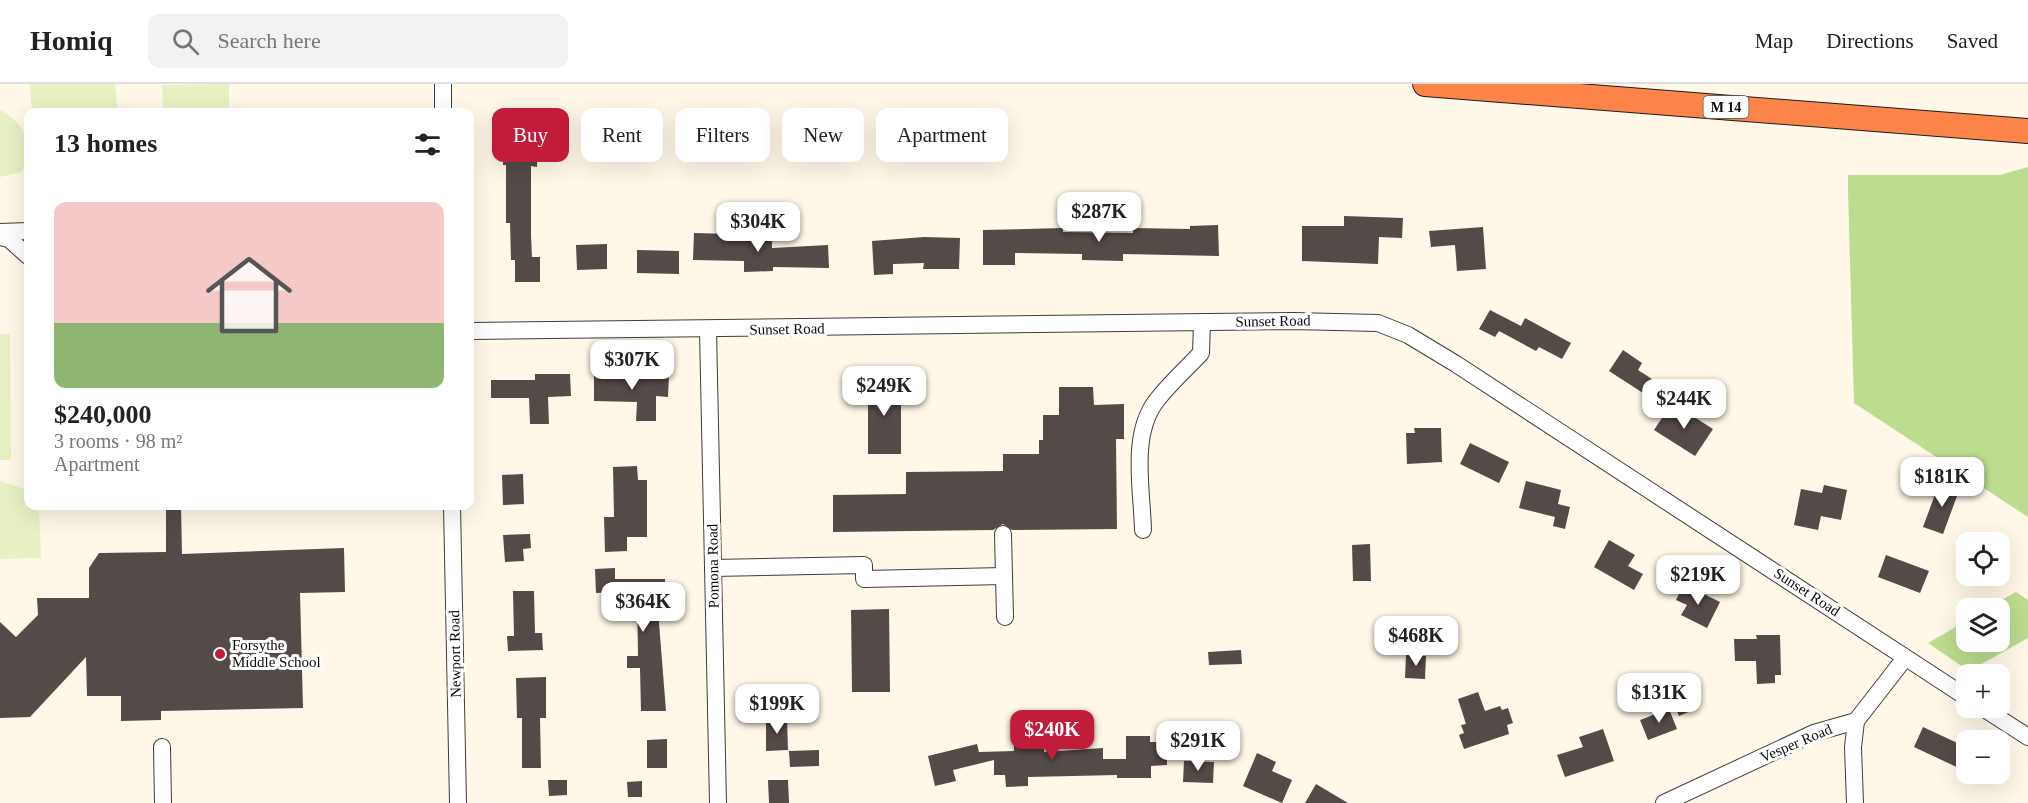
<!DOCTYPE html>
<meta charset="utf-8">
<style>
body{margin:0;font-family:Georgia,serif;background:#f2f2f2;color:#222;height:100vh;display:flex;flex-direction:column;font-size:22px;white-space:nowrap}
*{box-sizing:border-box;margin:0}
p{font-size:20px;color:#767676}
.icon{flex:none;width:33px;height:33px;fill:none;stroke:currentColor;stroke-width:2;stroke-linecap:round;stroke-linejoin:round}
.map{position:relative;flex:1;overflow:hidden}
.side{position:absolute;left:24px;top:24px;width:450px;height:402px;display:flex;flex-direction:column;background:#fff;border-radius:12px;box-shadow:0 6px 24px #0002}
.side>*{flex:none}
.guide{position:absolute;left:492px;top:24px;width:570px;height:54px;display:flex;gap:12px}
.buttons{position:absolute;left:1956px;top:448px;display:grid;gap:12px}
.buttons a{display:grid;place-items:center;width:54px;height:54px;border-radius:12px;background:#fff;box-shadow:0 6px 24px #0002;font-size:30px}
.price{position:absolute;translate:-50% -51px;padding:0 14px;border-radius:12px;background:#fff;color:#222;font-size:20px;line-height:39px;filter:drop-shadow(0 2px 3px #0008)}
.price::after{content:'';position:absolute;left:50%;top:36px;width:18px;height:14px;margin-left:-9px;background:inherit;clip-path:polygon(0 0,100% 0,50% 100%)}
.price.current{background:#c11c39;color:#fff}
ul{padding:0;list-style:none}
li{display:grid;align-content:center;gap:12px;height:318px;padding:0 30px}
li span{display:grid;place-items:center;height:186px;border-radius:12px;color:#555}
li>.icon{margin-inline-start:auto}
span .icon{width:108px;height:108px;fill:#fffc;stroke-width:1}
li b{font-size:26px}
h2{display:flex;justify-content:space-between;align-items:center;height:72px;padding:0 30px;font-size:26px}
.pill{padding:0 21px;border-radius:12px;background:#fff;box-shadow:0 6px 24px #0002;font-size:21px;line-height:54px}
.pill.current{background:#c11c39;color:#fff}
header{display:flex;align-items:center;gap:36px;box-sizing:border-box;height:84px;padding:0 30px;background:#fff;border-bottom:2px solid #e0e0e0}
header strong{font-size:28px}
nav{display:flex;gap:33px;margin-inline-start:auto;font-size:21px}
.search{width:420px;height:54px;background:#f2f2f2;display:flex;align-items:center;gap:15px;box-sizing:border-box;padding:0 21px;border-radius:12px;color:#767676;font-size:22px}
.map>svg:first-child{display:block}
.forest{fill:#bcdc8f}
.pitch{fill:#e7f1c3}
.building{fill:#544a47}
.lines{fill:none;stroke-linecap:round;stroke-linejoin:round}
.minor-casing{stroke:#3e3e3e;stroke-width:18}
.highway-casing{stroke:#1c1c1c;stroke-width:26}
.minor{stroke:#fff;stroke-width:16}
.highway{stroke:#fd8449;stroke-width:24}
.poi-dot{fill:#c11c39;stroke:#fff;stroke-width:2}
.labels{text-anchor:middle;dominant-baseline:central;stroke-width:6;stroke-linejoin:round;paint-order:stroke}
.shield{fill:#fff;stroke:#545454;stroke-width:1.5}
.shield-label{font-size:14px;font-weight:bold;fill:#0b0b0b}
.street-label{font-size:15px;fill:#0b0b0b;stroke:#fff}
.poi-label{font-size:15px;fill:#0b0b0b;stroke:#fff;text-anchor:start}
</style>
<header>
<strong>Homiq</strong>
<div class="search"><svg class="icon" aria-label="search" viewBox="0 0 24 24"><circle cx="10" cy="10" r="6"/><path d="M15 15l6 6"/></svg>Search here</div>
<nav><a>Map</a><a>Directions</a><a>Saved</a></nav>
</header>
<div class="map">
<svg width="2028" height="719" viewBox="0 0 2028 719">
<rect width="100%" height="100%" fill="#fff8e8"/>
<g class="forest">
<path d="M2028,83v350l-174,-114 -6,-212v-16h152z"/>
<path d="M2016,508l12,8v38l-59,33 -41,-28 38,-22v21h34v-33h-14z"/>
</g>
<g class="pitch">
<path d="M30,0h85l3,28h-86z"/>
<path d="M229,0v28h-66l-1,-27z"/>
<path d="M0,26c27,15 34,34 22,62l-22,5z"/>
<path d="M0,250h10l1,126h-11z"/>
<path d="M0,397l27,9 1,16h11l2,52 -41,1z"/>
</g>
<g class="building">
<path d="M512,52l26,1 -1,30 -6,-1v69l1,22h8v25h-25v-22h-4l-1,-37h-4v-58h-3v-15h8z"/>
<path d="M1344,132l59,2 -1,20 -23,-1 -1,27 -76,-3v-35h42z"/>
<path d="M1218,141l1,31 -96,-2v7l-41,-1v-6l-67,-1v12h-32v-35l80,-2v4l70,1v-5l57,1v-3z"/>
<path d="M1483,143l3,42 -29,2 -2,-26 -24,2 -2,-16z"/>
<path d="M694,149l36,1v6l42,-1v9l56,-3 1,23 -56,-1v4l-29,1v-11l-51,-1z"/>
<path d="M924,153l36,1 -1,31h-36l1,-6 -31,1v10l-19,1 -2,-34z"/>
<path d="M607,160v25l-30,1 -1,-25z"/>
<path d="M637,166l42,1v23l-42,-1z"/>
<path d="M1490,226l31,16 4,-8 46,25 -9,16 -23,-12 -3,4 -37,-20 -4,6 -16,-8z"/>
<path d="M1623,266l19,13 -4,7 14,9 -9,14 -34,-22z"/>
<path d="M594,288l75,2 -1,23 -12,-1v25h-20l1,-19 -43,-1z"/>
<path d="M535,290h35l1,22 -23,1 1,27h-19l-1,-26h-38v-18h44z"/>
<rect x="868" y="296" width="33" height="74"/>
<path d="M1059,303h34l1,18 30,-1v35h-8l1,90 -105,1 -9,-6 -10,6 -160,2v-37l73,-1v-22l97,-1v-17h36v-14h4v-25h16z"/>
<path d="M1672,319l41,26 -18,27 -41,-26z"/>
<path d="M1414,344h27l1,34 -35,2 -1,-31h9z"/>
<path d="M1470,359l39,19 -10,21 -39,-19z"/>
<path d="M637,382l1,14h9v57h-20v14l-22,1 -1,-35h10l-1,-50z"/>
<path d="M523,390l1,30 -21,1 -1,-30z"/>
<path d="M1526,397l35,9 -3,14 12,3 -5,22 -12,-3 2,-9 -36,-9z"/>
<path d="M1940,397l20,7 -17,46 -20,-7z"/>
<path d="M1824,401l23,5 -6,30 -20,-4 -3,14 -24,-5 7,-36 21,4z"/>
<path d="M166,422h15l1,48 162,-6 1,44 -45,1 3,115 -142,3v9l-40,1v-25h-34l-1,-39 -56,60 -30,1v-96l16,15 22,-22 -1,-17h52v-30l10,-15 67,-1z"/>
<path d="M530,450l1,14 -8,1 1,12 -19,1 -2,-27z"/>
<path d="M1609,456l26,15 -7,11 15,8 -9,16 -40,-23z"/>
<path d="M1370,460l1,37h-18l-1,-36z"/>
<path d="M1886,471l43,16 -9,22 -42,-16z"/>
<path d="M615,484v11h50v20h-5l-1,24 7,88h-25l-1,-43h-13v-12h11l-1,-65 -41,2 -1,-24z"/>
<path d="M1684,500l36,18 -13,26 -26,-13 6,-10 -11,-5z"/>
<path d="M513,507h21l1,42h7l1,17 -35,1 -1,-15h7z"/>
<path d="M889,525l1,83h-38l-1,-82z"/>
<path d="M1756,551h24l1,40h-6v8l-18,1 -1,-23h-21l-1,-22h23z"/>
<path d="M1241,566l1,14 -33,1 -1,-13z"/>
<path d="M1406,571l20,1 -1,23 -20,-1z"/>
<path d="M546,593v41h-6l1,50h-19v-50h-5l-1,-40z"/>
<path d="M1478,608l7,19 15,-5 2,4 6,-2 5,15 -6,2 2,9 -45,15 -5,-14 5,-2 -3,-8 5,-1 -8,-25z"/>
<path d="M1687,611l6,15 -14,6 -6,-15z"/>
<path d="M1669,625l8,20 -29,11 -8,-20z"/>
<path d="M766,635h21l1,31 -22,1z"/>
<path d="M1923,643l43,20v15l-3,8 -49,-23z"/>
<path d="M1603,645l11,32 -49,16 -8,-22 26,-8 -4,-10z"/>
<path d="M1126,652h24v6h17v23l-16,1v12h-34v-3l-89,2v9l-22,1 -1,-12h-11v-15l-41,10 3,11 -21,5 -7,-30 49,-12 2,8 35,-1v-12l30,-1v14l59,-4v11h23z"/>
<path d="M667,655v29h-20v-28z"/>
<path d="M819,666v16l-29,1 -1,-16z"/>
<path d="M1257,669l19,9 -4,9 20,9 -10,23 -39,-17z"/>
<path d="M1184,677l30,1 -1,21 -30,-1z"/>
<path d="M548,696h19v15l-18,1z"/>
<path d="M768,696h20l1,23h-20z"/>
<path d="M642,697v16h-14l-1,-15z"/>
<path d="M1316,700l32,19h-43z"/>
</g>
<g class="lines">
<defs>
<g id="minor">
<path d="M443,0v28"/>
<path d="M0,148l28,-1"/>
<path d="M0,153l9,2 19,17"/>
<path d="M708,246l10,473"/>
<path d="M470,247l823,-10 85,2 30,12 48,29 510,333"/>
<path d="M452,422l6,297"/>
<path d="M1143,446c-1,-41 -13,-96 14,-130 13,-17 30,-32 44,-47l1,-31"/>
<path d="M1003,450l1,42"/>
<path d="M713,484l151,-3v14l140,-3 1,41"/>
<path d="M1983,624l45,29"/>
<path d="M162,663l1,56"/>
<path d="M1664,719l150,-70 42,-12 49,-63"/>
<path d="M1855,719l-2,-56 3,-26"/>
</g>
<path id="highway" d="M1425,0l603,47"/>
</defs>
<use href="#minor" class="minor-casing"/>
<use href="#highway" class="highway-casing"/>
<use href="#minor" class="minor"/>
<use href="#highway" class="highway"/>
</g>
<circle class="poi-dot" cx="220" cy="570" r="6"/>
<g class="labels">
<rect class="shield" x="1703.5" y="12" width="45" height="22" rx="4.5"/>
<g class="shield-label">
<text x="1726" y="23">M 14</text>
</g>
<g class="street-label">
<text transform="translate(1273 237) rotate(-1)">Sunset Road</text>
<text transform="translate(787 245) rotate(-1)">Sunset Road</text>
<text transform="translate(713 482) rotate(-91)">Pomona Road</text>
<text transform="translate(1807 508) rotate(33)">Sunset Road</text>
<text transform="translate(455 570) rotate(-91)">Newport Road</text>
<text transform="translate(1796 659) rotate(-23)">Vesper Road</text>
</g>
<g class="poi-label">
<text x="232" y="561">Forsythe<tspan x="232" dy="17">Middle School</tspan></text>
</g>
</g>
</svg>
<div class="buttons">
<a><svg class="icon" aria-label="locate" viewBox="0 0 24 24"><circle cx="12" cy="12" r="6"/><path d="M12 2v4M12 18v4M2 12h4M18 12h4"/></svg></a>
<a><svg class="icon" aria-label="layers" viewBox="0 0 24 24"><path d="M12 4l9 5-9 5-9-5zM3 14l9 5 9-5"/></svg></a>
<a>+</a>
<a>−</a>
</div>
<b class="price" style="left:1099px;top:159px">$287K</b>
<b class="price" style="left:758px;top:169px">$304K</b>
<b class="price" style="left:632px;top:307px">$307K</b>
<b class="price" style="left:884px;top:333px">$249K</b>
<b class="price" style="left:1684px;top:346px">$244K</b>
<b class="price" style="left:1942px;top:424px">$181K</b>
<b class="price" style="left:1698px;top:522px">$219K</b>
<b class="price" style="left:643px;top:549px">$364K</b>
<b class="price" style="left:1416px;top:583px">$468K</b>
<b class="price" style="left:1659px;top:640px">$131K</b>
<b class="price" style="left:777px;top:651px">$199K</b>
<b class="price current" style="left:1052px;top:677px">$240K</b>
<b class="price" style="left:1198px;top:688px">$291K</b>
<div class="guide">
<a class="pill current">Buy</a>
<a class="pill">Rent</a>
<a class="pill">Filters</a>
<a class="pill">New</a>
<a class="pill">Apartment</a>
</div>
<section class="side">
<h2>13 homes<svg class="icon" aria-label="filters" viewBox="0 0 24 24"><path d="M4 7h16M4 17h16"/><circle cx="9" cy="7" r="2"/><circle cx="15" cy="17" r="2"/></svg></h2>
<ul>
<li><span style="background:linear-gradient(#f6c9c9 65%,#8fb573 0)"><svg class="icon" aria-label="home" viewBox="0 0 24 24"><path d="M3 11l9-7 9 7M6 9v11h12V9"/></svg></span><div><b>$240,000</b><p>3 rooms · 98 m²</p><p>Apartment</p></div></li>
</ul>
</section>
</div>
